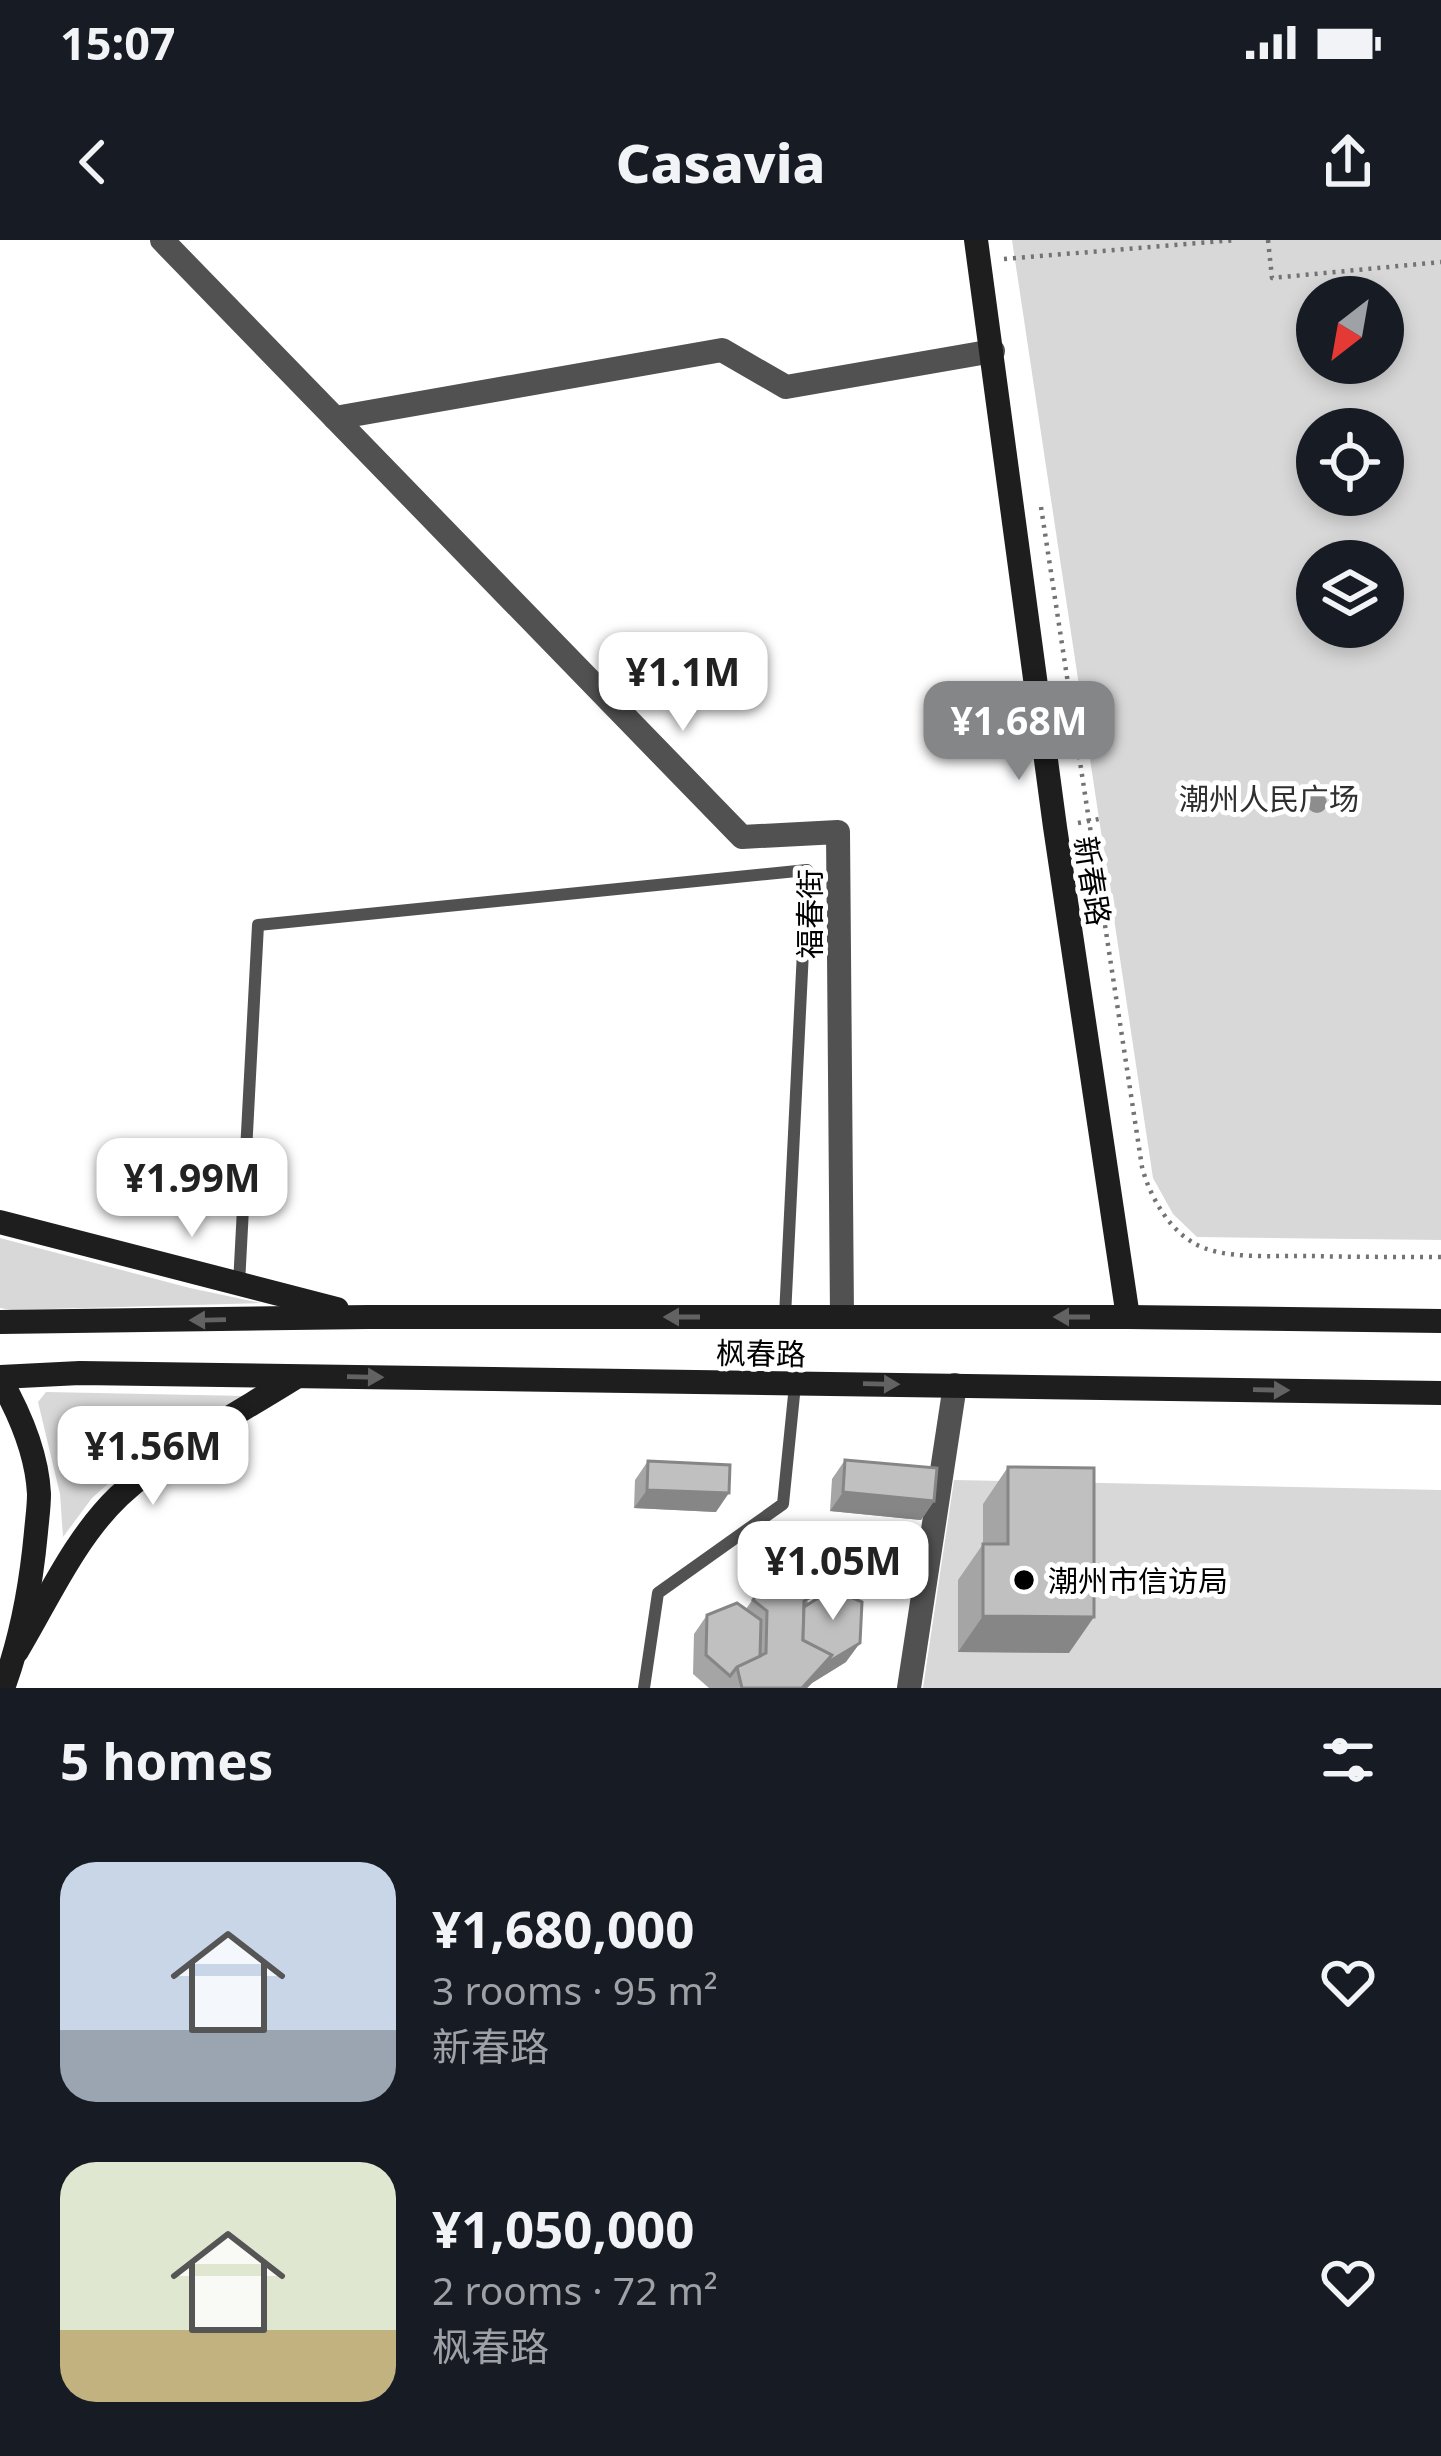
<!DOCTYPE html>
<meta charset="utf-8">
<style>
body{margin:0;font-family:"Noto Sans","Noto Sans SC",sans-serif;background:#20242c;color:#f1f3f6;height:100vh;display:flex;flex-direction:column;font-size:45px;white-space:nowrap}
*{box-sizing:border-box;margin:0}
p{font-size:39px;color:#9ea1a6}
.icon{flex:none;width:66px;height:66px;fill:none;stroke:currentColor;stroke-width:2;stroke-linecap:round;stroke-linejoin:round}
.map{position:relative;height:1448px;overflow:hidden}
.details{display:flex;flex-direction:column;background:#171b24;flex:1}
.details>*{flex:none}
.needle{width:78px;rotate:211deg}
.fabs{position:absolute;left:1296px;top:36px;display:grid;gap:24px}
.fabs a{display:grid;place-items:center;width:108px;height:108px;border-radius:50%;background:#171b24;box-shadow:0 6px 18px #0003;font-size:60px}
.price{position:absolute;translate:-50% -102px;padding:0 27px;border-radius:24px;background:#fff;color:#222;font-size:39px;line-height:78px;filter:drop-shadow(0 3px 6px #0008)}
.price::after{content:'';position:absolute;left:50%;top:72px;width:36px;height:27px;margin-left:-18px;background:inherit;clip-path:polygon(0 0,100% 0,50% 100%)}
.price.current{background:#858687;color:#fff}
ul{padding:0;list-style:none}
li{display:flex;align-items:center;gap:36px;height:300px;padding:0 60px}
li span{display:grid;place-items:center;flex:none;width:336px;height:240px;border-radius:36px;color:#555}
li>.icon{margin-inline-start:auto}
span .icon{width:144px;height:144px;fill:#fffc;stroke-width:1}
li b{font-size:51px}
h2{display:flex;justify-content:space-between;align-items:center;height:144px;padding:0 60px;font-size:51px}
.status{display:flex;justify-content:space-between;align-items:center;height:84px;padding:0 60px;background:#171b24;direction:ltr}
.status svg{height:33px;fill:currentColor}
header{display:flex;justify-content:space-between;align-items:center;height:156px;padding:0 60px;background:#171b24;font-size:54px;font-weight:800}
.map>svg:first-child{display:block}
.green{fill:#d8d8d8;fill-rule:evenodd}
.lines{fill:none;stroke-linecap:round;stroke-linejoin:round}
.path{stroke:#737373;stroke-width:4.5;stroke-dasharray:3 6;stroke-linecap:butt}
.lane{stroke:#515151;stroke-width:12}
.street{stroke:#515151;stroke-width:24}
.secondary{stroke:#1e1e1e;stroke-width:24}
.tree{fill:#8d8d8d}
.wall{fill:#a5a5a5}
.shaded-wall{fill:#868686}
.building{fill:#c0c0c0;stroke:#868686;stroke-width:3}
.oneway{fill:#626262}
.poi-dot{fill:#000;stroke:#fff;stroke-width:4.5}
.labels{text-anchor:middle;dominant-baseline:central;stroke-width:10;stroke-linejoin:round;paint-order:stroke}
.park-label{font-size:30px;fill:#2f2f2f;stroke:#fff}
.street-label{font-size:30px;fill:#000;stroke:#fff}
.poi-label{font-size:30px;fill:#000;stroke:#fff;text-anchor:start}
</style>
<div class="status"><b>15:07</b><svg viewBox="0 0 49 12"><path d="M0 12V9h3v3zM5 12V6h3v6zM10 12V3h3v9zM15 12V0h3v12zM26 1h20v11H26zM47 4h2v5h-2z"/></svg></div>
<header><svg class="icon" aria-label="back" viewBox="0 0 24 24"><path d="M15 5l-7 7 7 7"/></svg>Casavia<svg class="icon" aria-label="share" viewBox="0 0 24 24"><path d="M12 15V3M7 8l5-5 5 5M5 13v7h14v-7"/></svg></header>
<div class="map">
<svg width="1441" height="1448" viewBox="0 0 1441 1448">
<rect width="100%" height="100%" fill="#fff"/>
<g class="green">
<path d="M1012,0h429v1000l-244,-3 -24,-23 -20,-36zM1317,57h66v66h-66zM1317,189h66v66h-66zM1383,321v66h-66v-66z"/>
<path d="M0,998l190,50 71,15 -250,7 -11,-2z"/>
<path d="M46,1152l201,4 -89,43 -66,59 -29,39 -3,-43 -22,-92z"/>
<path d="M954,1240l487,10v198h-518z"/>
</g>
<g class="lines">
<g class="path">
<path d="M1268,0l4,38 169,-16"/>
<path d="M1004,19l232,-19"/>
<path d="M1041,267l101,660c7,27 25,60 50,75 29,19 85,13 119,14 43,1 87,1 130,1"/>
<path d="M1078,583l21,-4"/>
</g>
<g class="lane">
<path d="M239,1044l19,-359 549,-55 -22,446"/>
<path d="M644,1448l14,-95 125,-89 12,-119"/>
</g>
<g class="street">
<path d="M162,0l580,597 96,-5 4,485"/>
<path d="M335,178l387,-68 64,37 207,-36"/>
<path d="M909,1448l46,-303"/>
</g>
<g class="secondary">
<path d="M976,0l79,587 73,490"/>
<path d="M0,982l337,87"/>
<path d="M0,1082l368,-5h760l313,4"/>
<path d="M0,1137l80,-4 1361,20"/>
<path d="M0,1139c20,35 37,74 39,115 0,13 -2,26 -3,38 -5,54 -14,105 -33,156"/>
<path d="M17,1411c31,-52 58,-113 102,-155 51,-47 118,-82 177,-119"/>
</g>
</g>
<circle class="tree" cx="1317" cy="563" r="10"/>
<g class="wall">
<path d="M845,1220l89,41 -13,19 -91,-9 2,-32z"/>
<path d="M648,1221l68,51 -82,-4 1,-28z"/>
<path d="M1008,1227l61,186 -111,-1v-72l25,-36v-40z"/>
<path d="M774,1329l35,34 37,59 -34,21 -5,5h-98l-16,-14 1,-40 13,-19 39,-6z"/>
</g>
<g class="shaded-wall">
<path d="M647,1250l82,3 -13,19 -82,-4z"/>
<path d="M843,1252l91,9 -13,19 -91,-9z"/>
<path d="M983,1376l111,1 -25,36 -111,-1z"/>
<path d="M860,1403l-14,19 -34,21 -5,5h-5l30,-33z"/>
</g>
<g class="building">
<path d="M845,1220l92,8 -3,33 -91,-9z"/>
<path d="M648,1221l82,4 -1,28 -82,-3z"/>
<path d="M1008,1227l86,1v149l-111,-1v-72h25z"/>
<path d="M774,1329l31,2 11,23 -12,7 -1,39 29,15 -30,33h-60l-5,-21 29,-14 1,-42 -14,-11z"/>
<path d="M832,1349l30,13 -2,41 -35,21 7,-9 -29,-15 1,-33z"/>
<path d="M737,1363l24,17 -1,36 -23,11 -7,9 -24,-21 1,-40z"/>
</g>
<defs><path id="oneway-solid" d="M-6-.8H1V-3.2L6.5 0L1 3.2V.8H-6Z" transform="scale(3)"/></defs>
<g class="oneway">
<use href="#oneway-solid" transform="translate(682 1077) rotate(180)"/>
<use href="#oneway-solid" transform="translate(1072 1077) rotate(-180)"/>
<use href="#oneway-solid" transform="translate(208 1080) rotate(179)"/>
<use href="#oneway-solid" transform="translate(365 1137) rotate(1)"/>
<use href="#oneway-solid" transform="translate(881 1144) rotate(1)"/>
<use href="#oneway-solid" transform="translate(1271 1150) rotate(1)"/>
</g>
<circle class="poi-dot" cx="1024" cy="1340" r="12"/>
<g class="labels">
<g class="park-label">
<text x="1269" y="558">潮州人民广场</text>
</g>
<g class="street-label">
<text transform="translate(1093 641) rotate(81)">新春路</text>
<text transform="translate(809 674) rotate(-90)">福春街</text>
<text transform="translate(761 1113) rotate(1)">枫春路</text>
</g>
<g class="poi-label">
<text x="1048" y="1340">潮州市信访局</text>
</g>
</g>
</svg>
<div class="fabs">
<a><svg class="needle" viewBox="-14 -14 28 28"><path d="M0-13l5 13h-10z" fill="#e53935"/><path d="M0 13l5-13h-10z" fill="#9ea1a6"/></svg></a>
<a><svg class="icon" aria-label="locate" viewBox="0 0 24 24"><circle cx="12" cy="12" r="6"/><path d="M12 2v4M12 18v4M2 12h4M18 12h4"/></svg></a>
<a><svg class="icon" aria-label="layers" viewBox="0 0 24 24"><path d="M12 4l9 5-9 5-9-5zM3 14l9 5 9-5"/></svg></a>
</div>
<b class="price" style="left:683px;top:494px">¥1.1M</b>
<b class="price current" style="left:1019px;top:543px">¥1.68M</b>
<b class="price" style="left:192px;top:1000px">¥1.99M</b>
<b class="price" style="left:153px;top:1268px">¥1.56M</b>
<b class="price" style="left:833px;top:1383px">¥1.05M</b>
</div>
<section class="details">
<h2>5 homes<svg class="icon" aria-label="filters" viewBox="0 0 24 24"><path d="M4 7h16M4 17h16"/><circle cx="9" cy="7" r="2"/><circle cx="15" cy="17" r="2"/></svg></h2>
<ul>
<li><span style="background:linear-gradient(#c9d6e8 70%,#9aa5b1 0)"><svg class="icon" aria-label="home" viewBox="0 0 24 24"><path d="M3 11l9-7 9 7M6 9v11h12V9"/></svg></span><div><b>¥1,680,000</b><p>3 rooms · 95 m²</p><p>新春路</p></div><svg class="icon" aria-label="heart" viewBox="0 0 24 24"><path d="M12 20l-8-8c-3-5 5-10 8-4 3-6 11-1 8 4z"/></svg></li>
<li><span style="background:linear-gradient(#dfe7d0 70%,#c2b280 0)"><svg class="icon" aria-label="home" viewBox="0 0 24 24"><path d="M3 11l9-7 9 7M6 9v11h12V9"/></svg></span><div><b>¥1,050,000</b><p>2 rooms · 72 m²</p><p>枫春路</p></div><svg class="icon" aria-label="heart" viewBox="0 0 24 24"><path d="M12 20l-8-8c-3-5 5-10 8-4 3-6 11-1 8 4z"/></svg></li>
</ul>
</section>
